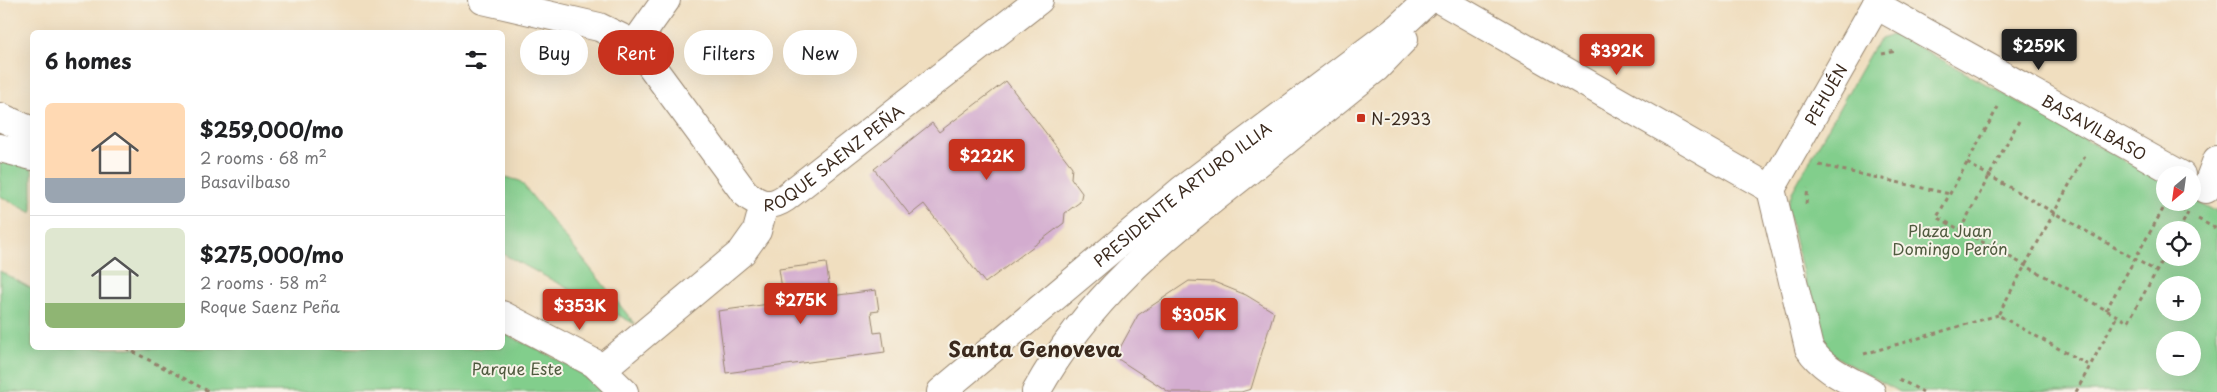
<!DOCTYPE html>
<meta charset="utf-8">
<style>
body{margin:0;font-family:"Playpen Sans",sans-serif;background:#f2f2f2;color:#202124;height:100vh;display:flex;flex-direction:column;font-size:19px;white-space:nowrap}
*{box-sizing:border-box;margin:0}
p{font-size:16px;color:#757577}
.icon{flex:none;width:28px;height:28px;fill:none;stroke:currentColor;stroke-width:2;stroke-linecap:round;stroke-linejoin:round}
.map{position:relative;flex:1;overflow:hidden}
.panel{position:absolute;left:30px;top:30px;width:475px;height:320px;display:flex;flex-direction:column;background:#fff;border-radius:8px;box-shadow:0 5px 20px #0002}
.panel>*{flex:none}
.guide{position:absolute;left:520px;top:30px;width:475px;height:45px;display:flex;gap:10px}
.needle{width:32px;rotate:209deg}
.buttons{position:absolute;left:2156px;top:166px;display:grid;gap:10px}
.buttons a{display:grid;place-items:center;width:45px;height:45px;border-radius:50%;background:#fff;box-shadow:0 5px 20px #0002;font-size:25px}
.price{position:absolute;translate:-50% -42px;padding:0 11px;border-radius:5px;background:#c8321e;color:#fff;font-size:16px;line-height:32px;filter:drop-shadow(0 1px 2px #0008)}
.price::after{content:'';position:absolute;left:50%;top:30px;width:15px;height:11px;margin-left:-8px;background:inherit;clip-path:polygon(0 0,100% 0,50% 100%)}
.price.current{background:#222;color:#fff}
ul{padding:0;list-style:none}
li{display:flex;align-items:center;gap:15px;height:125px;padding:0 15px}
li+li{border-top:1px solid #e0e0e0}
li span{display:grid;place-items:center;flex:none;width:140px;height:100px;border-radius:8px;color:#555}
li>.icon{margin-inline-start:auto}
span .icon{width:60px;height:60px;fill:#fffc;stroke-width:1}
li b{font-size:21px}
h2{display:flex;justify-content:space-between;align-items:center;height:60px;padding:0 15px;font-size:21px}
.chip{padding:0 18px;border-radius:22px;background:#fff;box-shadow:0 5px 20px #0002;font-size:18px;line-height:45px}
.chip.current{background:#c8321e;color:#fff}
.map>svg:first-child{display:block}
.green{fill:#82ce8c;stroke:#5e7c55;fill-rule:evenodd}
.building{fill:#d3accf}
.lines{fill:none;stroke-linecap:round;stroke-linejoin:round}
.street-casing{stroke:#96846e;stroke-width:30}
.secondary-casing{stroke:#96846e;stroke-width:30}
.primary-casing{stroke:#96846e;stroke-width:30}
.path{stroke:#96846e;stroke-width:3;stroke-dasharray:4 4;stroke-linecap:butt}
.street{stroke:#fff;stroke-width:28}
.secondary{stroke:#fff;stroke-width:28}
.primary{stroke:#fff;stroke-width:28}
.poi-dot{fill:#c8321e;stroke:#f7f3e8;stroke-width:2}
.labels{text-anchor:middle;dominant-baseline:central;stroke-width:4;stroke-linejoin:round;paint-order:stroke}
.street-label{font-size:16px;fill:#3b2a1e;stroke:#f7f3e8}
.poi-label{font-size:16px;fill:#3b2a1e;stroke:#f7f3e8;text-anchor:start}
.park-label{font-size:16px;fill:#505b3f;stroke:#f7f3e8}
.district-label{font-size:21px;font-weight:bold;fill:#3b2a1e;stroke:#f7f3e8}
</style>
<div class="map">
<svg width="2217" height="392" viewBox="0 0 2217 392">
<rect width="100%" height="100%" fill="#f7f3e8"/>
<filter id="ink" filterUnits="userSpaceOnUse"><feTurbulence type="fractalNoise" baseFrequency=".02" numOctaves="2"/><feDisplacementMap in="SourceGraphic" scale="10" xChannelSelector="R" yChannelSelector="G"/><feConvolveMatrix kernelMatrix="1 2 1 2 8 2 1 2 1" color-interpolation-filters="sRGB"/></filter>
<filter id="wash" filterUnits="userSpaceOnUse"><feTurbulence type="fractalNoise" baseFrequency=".0096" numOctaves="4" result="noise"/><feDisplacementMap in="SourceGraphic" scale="20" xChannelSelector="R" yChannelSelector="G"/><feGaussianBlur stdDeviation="1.12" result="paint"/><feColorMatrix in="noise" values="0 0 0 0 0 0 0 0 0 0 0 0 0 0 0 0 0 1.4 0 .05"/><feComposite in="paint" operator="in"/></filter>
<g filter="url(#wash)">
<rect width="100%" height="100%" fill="#f0debf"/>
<g class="green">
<path d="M1892,35l14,5 259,143v19h27l1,-3 24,13v180h-317l-64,-35 -17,-17 -32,-133 5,-15 81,-144 8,-9zM2165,230h27v28h-27zM2165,285h27v27h-27zM2165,340h27v28h-27z"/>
<path d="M0,158l32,8v47l-32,-17z"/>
<path d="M502,176l18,5 115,143 -132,-70z"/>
<path d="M0,271l32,18v59h470l1,-15c35,17 72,31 101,59h-604z"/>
</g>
<g id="blocks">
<g class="building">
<path d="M1006,81l66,86 -1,11 11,15 -2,9 -15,11 -1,10 -79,60 -61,-79 -14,11 -36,-46 58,-46 7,9z"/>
<path d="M826,263l5,33 45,-6 3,21 -8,1 3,21 8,-1 3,20 -159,21 -8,-62 66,-9 -5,-33z"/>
<path d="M1189,281l25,1 32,13 28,17 -23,77 -10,3h-72l-54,-35 23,-42z"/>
</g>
</g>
</g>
<g filter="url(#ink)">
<use href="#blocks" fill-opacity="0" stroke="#96846e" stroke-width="1"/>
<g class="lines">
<defs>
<g id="street">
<path id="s1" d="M483,0l116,27 27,13 15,12 103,140c13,12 25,17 41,6l254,-198"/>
<path d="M1441,0l330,189 38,159c14,22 40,32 62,44"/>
<path id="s2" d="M1876,5l305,170"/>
<path d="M634,45l32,-45"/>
<path id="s3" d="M1771,189l108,-189"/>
<path d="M2206,189l11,-29"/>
<path d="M602,369l140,-117 15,-21 7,-26"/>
</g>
<g id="secondary">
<path d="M0,117l32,14"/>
<path d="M0,148l32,8"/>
<path d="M502,315l92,48 30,29"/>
</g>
<g id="primary">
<path id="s4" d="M941,392l241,-202 216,-162 30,-28"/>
<path d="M1036,392c54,-97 125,-152 210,-219 43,-35 86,-70 130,-105l28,-29"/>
</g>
</defs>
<use href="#street" class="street-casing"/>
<use href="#secondary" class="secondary-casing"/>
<use href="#primary" class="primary-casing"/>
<g class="path">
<path d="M1882,54l14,-3"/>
<path d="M1998,107l-61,110 191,105 37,-66"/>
<path d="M2085,156l-87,159 92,51"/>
<path d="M1967,163l189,108"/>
<path d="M1819,165l131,29"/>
<path d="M1806,204l2,-16"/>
<path d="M2174,205l12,7"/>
<path d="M2198,219l19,10"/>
<path d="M1960,230l60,-111"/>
<path d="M2179,230l9,-17"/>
<path d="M2106,310l61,-108"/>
<path d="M126,348l84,44"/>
<path d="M1864,354l134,-39"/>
<path d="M1899,379l24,13"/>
<path d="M2076,392l41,-76"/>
</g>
<use href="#street" class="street"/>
<use href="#secondary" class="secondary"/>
<use href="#primary" class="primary"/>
</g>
</g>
<rect class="poi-dot" x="1356" y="113" width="10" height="10" rx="2.5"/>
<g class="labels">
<g class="street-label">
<text stroke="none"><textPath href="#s3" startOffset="109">PEHUÉN</textPath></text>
<text stroke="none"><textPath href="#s2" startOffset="250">BASAVILBASO</textPath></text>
<text stroke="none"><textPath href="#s1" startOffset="450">ROQUE SAENZ PEÑA</textPath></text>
<text stroke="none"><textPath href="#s4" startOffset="312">PRESIDENTE ARTURO ILLIA</textPath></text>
</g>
<g class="poi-label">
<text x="1371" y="118">N-2933</text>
</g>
<g class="park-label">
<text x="1950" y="230">Plaza Juan<tspan x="1950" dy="18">Domingo Perón</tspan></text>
<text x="517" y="368">Parque Este</text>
</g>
<g class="district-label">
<text x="1035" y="348">Santa Genoveva</text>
</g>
</g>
</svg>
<div class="buttons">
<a><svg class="needle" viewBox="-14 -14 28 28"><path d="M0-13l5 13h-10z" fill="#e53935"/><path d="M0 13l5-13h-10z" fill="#757577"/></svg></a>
<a><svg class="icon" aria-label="locate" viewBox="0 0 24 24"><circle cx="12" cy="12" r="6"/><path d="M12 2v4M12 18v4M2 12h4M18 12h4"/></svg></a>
<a>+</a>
<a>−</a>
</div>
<b class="price current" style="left:2039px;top:71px">$259K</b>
<b class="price" style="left:1617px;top:76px">$392K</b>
<b class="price" style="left:987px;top:181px">$222K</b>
<b class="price" style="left:801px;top:325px">$275K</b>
<b class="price" style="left:580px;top:331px">$353K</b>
<b class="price" style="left:1199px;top:340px">$305K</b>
<div class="guide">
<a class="chip">Buy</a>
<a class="chip current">Rent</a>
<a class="chip">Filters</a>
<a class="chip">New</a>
</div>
<section class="panel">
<h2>6 homes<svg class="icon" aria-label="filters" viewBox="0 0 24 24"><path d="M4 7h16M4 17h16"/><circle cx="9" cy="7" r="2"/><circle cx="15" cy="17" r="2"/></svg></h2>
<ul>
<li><span style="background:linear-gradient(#ffd9b3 75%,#9aa5b1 0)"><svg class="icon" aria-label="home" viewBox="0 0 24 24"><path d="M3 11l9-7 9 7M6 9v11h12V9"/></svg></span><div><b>$259,000/mo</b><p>2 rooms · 68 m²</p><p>Basavilbaso</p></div></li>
<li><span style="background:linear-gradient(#dfe7d0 75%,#8fb573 0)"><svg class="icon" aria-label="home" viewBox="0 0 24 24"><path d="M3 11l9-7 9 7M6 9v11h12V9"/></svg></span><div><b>$275,000/mo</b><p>2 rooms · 58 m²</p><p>Roque Saenz Peña</p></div></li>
</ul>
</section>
</div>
